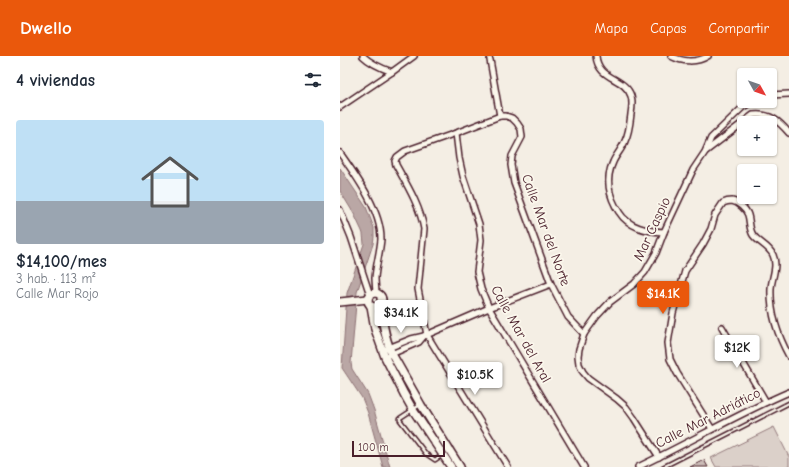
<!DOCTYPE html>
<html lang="es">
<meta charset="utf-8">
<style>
body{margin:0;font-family:"Comic Neue",sans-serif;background:#f6f6f7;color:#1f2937;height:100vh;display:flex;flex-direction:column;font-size:15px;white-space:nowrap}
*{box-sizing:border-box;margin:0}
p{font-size:13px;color:#747a83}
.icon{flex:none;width:22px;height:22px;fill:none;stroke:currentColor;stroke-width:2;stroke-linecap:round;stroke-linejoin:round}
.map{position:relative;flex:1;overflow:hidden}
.details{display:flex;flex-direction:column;background:#fff;width:340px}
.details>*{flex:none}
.needle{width:26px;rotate:130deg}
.buttons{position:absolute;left:397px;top:12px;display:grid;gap:8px}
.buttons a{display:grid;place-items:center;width:40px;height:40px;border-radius:4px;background:#fff;box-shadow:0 1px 3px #0004;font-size:20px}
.scale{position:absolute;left:12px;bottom:10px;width:93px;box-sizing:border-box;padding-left:4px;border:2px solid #4a1f2b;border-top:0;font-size:11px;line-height:14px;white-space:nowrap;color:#4a1f2b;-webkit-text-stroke:3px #fbf7ec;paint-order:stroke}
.price{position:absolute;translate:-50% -34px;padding:0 9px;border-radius:4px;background:#fff;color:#222;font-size:13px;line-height:26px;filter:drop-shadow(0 1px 2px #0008)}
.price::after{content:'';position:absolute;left:50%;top:24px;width:12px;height:9px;margin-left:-6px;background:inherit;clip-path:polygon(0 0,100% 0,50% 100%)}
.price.current{background:#ea580c;color:#fff}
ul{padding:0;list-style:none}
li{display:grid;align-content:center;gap:8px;height:212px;padding:0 16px}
li span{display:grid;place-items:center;height:124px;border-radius:4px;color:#555}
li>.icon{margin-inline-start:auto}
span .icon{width:72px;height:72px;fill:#fffc;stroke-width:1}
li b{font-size:17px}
h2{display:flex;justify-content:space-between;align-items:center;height:48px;padding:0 16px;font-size:17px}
header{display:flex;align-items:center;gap:24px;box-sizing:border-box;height:56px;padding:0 20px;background:#ea580c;color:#fff}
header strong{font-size:19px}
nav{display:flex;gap:22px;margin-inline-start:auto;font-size:14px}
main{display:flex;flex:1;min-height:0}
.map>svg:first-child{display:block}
.green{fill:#dbd0c9;stroke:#92787a}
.water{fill:#baa7a5;stroke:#8d7174}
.building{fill:#cabbb6;stroke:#4a1f2b}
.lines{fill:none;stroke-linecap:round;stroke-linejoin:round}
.lane-casing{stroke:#4a1f2b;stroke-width:5.5}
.street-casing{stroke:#4a1f2b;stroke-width:8}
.secondary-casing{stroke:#4a1f2b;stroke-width:10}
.lane{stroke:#fbf7ec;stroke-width:2.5}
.street{stroke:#fbf7ec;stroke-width:5}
.secondary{stroke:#fbf7ec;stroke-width:7}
.labels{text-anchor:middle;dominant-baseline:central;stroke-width:3.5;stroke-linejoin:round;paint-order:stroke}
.street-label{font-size:14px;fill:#4a1f2b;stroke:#fbf7ec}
</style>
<header>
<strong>Dwello</strong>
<nav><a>Mapa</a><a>Capas</a><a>Compartir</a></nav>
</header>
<main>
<section class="details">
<h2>4 viviendas<svg class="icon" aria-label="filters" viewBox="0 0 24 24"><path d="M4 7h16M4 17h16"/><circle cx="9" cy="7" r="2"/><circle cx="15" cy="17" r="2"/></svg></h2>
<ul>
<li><span style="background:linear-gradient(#bfe0f5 65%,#9aa5b1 0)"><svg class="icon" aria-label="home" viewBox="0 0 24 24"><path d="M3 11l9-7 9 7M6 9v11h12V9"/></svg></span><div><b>$14,100/mes</b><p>3 hab. · 113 m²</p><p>Calle Mar Rojo</p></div></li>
</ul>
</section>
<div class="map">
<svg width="449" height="411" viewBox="0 0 449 411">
<rect width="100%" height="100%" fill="#f4eee4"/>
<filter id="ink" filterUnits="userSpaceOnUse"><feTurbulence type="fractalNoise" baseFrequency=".025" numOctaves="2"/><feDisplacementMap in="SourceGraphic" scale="8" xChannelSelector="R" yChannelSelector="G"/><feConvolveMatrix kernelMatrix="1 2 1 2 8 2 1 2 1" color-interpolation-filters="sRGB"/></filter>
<g filter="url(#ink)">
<path class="green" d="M434,371l15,30v10h-73l-5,-9z"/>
<path class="water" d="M0,112l26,39 8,21v9l-1,7 -16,48 -6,71 1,6 16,25 6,16 16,57h-7l-15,-54 -6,-15 -20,-30 5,-75 17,-49 -1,-10 -1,-3 -8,-17 -14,-23z"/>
<path class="building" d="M364,404l4,7h-18z"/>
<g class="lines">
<defs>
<g id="lane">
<path d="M80,349l-20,13v2l26,34 9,6 6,-4"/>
<path d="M323,411l126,-64"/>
</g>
<g id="street">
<path d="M23,0c8,8 18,12 29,16"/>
<path d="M256,0c2,24 29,21 35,40 2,6 1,12 0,18 -1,9 -2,19 -6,27 -3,8 -9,14 -12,21 -8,17 -4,35 6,50 10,16 28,19 45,20"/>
<path d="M331,0c11,6 26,7 37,0"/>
<path d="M150,4l10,56"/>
<path d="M430,39l19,-1"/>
<path d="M0,51l52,-35 22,-16"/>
<path d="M116,77l3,25 4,18 16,48 2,16 -4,32 4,17 8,19 95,159"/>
<path d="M366,95l47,-36c17,-2 26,6 36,18"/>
<path d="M0,97c16,23 41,57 41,86 -1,13 -5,26 -6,39 0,5 1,11 1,16"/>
<path d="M0,154l11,27 19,58"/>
<path d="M382,271l44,75"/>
<path d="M46,293l25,-10 13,-3 65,-28 62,-24"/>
<path d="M49,299l30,-13 5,-6"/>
<path d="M372,373l-35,-56 -7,-14 -2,-16 5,-30 12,-42 18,-27 8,-15 4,-14 8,-12c2,-1 6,-2 9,-2 6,1 14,8 16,14 2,6 1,14 5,20 6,8 16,11 20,20 5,11 -1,22 -2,33 -1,23 7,48 18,68"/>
<path d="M319,401l-25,-39 -8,-11 -9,-8 -29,-21 -5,-6 -4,-8 -1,-8 1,-7 5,-15 13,-18 13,-14 24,-18 11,-12 11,-19 8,-21 29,-62 12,-18 6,-14 32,-31 10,-6"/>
<path d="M168,411l-81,-132 -9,-46 6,-60c-4,-23 -17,-44 -28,-64l-1,-4 2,-4 8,-6 51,-18 44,-17h6l6,2 5,5 4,6 1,8 -10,19 -1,9 3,18 37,101 17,33 16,17"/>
<path d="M298,411c51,-24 99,-53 151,-75"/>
</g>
<g id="secondary">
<circle cx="35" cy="244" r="7"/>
<path d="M41,243c1,20 3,37 11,55l29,51 39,62"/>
<path d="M0,246l28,-3"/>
<path d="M31,250l4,23 10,28 19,37 9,16 38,57"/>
</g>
</defs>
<use href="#lane" class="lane-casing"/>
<use href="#street" class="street-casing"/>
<use href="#secondary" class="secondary-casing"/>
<use href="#lane" class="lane"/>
<use href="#street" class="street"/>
<use href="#secondary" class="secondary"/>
</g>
</g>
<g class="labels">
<g class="street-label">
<text transform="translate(312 173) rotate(-65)">Mar Caspio</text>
<text transform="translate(206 174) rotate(70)">Calle Mar del Norte</text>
<text transform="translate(181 278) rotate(61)">Calle Mar del Aral</text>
<text transform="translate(368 362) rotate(-27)">Calle Mar Adriático</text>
</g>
</g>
</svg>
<div class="buttons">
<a><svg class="needle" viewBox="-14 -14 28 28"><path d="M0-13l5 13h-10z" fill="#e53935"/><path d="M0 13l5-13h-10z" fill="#747a83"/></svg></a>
<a>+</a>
<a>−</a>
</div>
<div class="scale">100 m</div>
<b class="price current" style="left:323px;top:259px">$14.1K</b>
<b class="price" style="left:61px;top:278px">$34.1K</b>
<b class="price" style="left:397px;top:313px">$12K</b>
<b class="price" style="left:135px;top:340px">$10.5K</b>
</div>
</main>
